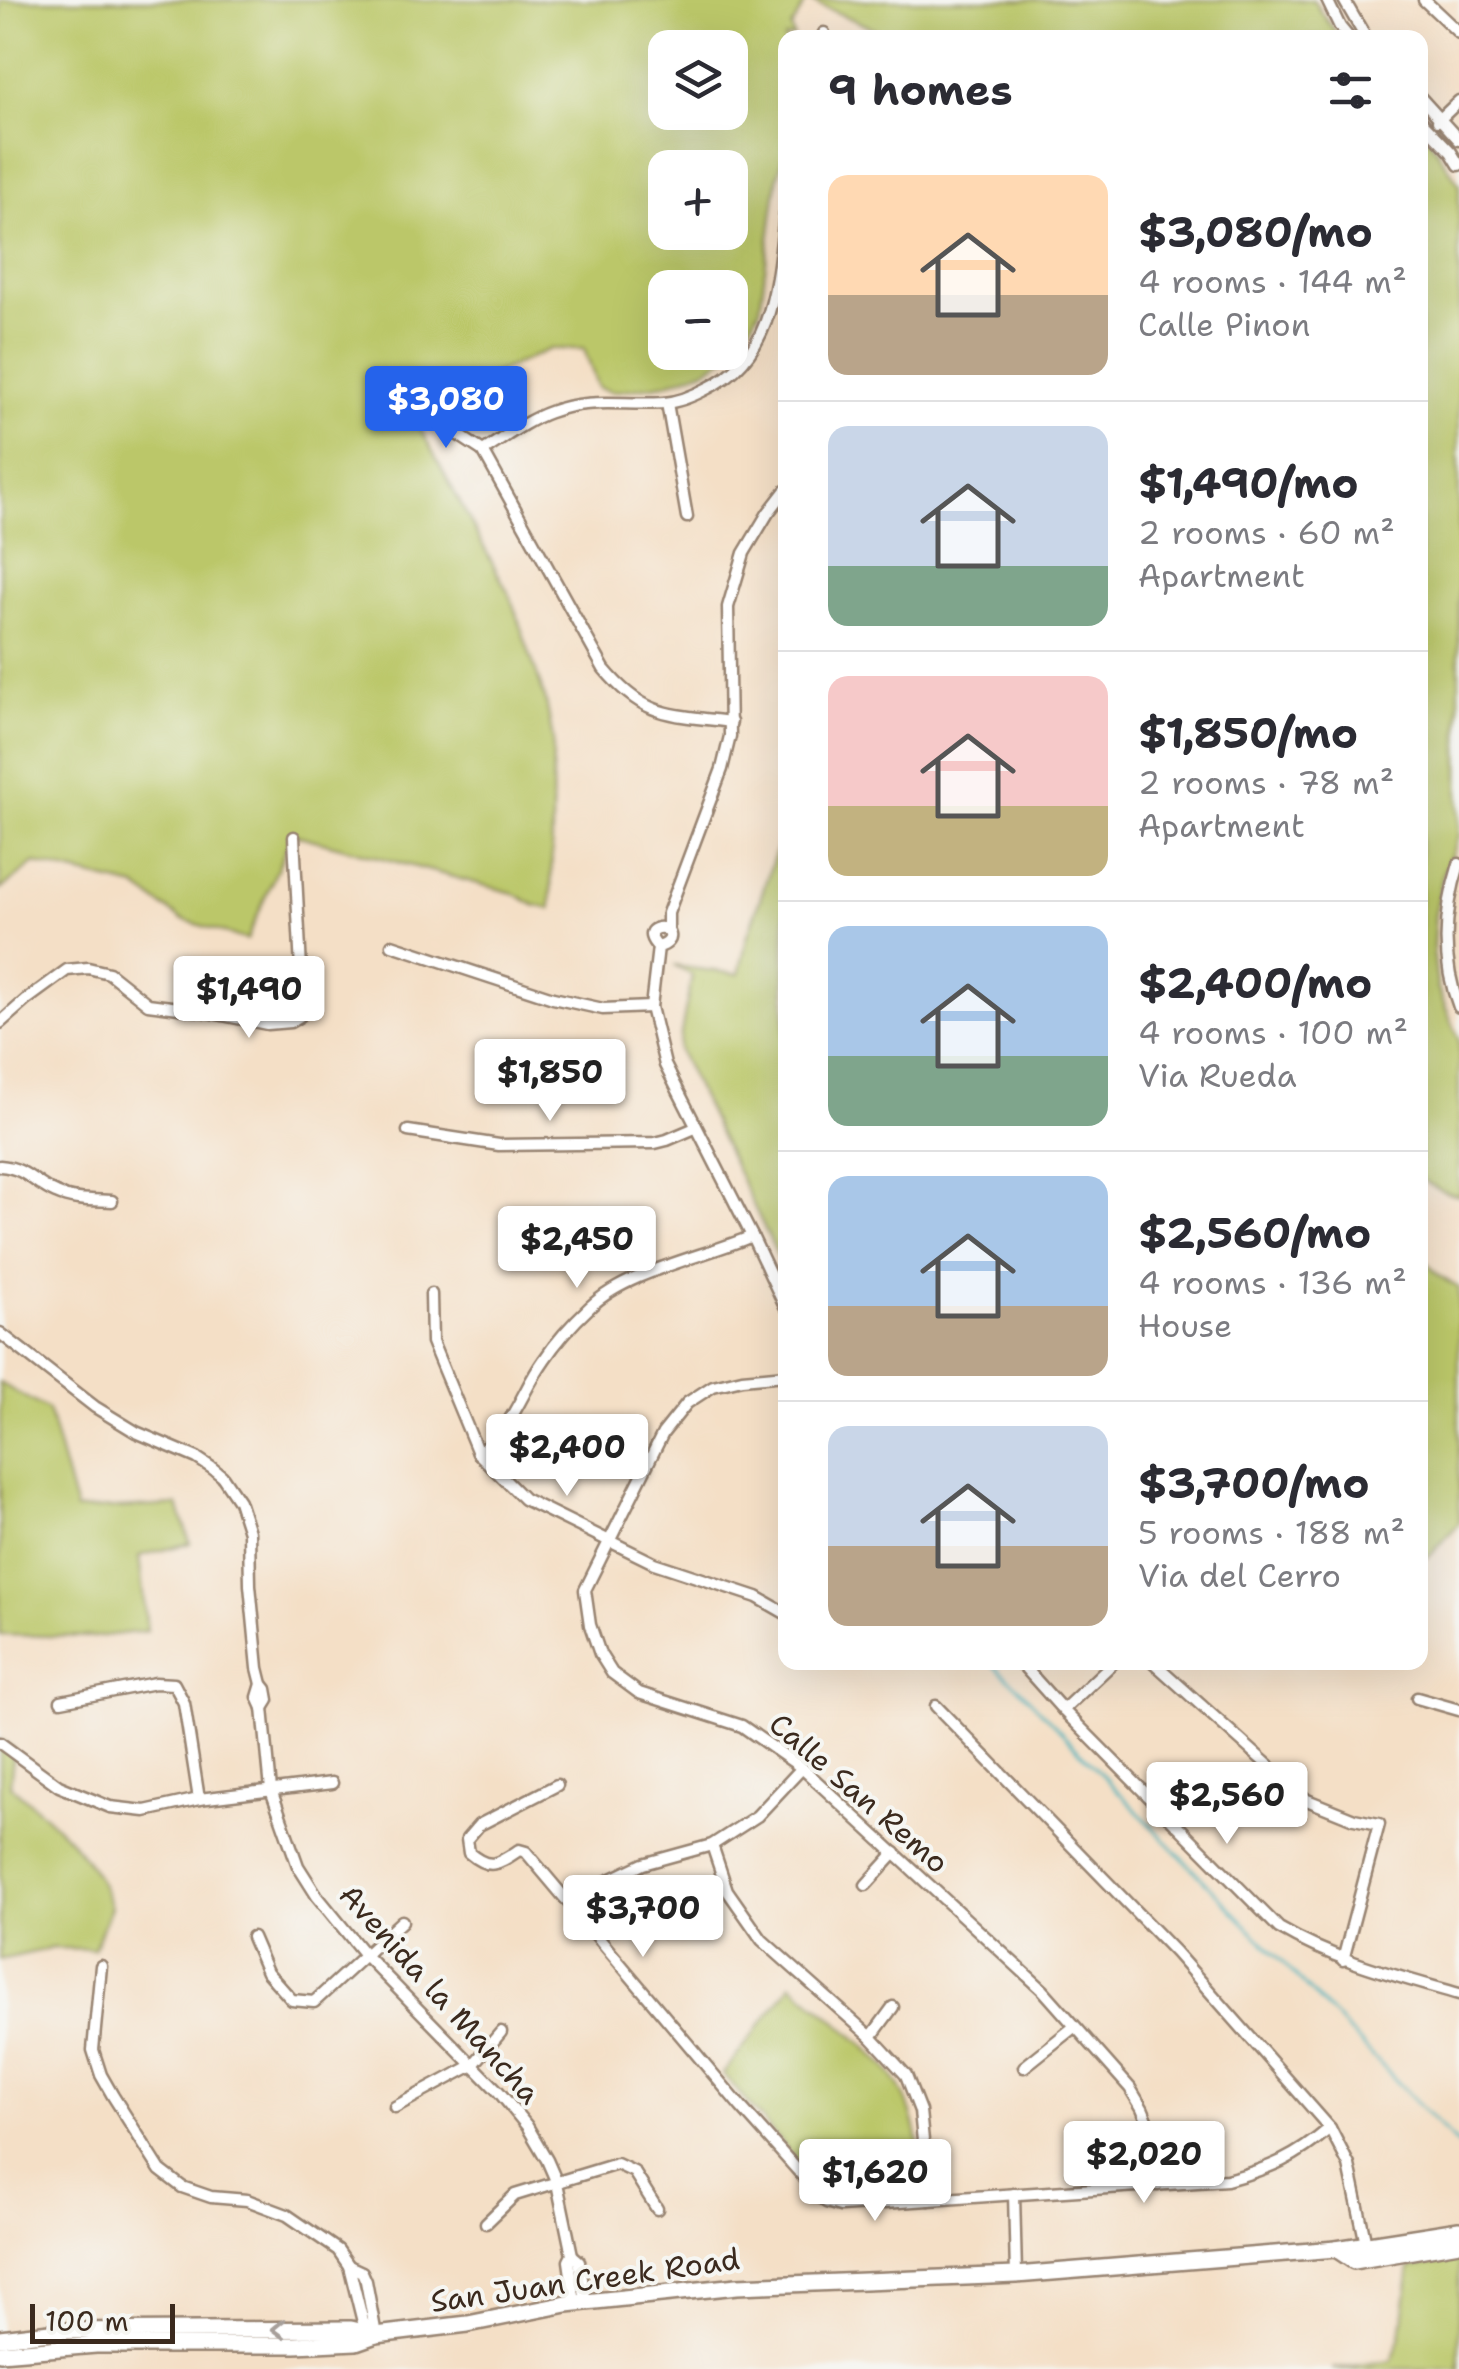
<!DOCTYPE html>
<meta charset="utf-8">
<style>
body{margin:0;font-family:"Shantell Sans",sans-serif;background:#f7f7f7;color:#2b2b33;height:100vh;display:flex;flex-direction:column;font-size:38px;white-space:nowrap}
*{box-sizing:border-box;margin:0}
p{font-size:32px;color:#7c7c81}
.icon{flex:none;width:55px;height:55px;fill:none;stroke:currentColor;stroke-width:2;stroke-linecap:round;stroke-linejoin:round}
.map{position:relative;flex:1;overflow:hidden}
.details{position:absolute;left:778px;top:30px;width:650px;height:1640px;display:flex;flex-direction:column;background:#fff;border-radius:20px;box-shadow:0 10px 40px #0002}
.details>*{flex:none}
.fabs{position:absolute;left:648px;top:30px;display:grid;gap:20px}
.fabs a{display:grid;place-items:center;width:100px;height:100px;border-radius:20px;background:#fff;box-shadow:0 10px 40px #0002;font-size:50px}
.scale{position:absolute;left:30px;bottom:25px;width:145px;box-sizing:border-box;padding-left:10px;border:5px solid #3b2a1e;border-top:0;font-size:28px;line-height:35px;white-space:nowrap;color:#3b2a1e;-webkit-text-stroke:8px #f6f6f2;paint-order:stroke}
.price{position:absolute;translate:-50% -85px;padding:0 22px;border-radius:10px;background:#fff;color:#222;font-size:32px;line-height:65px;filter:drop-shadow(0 2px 5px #0008)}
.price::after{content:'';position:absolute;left:50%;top:60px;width:30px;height:22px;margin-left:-15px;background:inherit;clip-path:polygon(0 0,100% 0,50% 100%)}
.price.on{background:#2563eb;color:#fff}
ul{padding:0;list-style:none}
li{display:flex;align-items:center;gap:30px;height:250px;padding:0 50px}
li+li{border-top:2px solid #e1e1e2}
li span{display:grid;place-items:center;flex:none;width:280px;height:200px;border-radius:20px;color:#555}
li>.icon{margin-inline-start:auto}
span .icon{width:120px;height:120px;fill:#fffc;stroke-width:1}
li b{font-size:42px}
h2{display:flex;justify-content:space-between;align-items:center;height:120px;padding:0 50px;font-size:42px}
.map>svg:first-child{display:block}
.green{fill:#bbc769;stroke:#7b7844;stroke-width:2.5;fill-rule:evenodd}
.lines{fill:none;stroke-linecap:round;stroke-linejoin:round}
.stream{stroke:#40b0bb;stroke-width:2.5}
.street-casing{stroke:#988472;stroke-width:15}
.secondary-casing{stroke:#988472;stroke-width:20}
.street{stroke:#fff;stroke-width:10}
.secondary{stroke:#fff;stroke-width:15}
.oneway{stroke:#a79f9a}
.labels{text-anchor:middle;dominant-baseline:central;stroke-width:8;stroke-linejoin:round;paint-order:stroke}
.street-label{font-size:30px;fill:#3b2a1e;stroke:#f6f6f2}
</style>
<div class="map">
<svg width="1459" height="2369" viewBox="0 0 1459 2369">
<rect width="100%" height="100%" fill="#f6f6f2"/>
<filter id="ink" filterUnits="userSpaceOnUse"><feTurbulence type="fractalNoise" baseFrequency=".01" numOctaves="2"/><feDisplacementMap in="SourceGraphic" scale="20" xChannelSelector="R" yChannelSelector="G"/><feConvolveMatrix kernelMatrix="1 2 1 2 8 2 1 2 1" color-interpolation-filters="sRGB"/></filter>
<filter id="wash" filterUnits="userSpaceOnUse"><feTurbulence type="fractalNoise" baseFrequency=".0048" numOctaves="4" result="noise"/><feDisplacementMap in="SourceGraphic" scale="40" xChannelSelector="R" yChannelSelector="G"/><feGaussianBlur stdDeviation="2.25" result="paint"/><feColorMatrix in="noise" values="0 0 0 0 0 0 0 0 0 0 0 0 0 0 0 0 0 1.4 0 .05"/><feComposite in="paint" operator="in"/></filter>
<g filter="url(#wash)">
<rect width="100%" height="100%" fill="#f4dfc6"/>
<g class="green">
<path d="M0,0h807l-16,28 3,9 -9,1v113l-8,29 -17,128 -22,40 -31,21 -42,15 -53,8 -14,-4 -14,-39h-34l-139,62 99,185 36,105 7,39 -2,169 -17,-4 -21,-12 -221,-59 -45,106 -66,-21 -45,-32 -101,-24 -35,27zM665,48h65v64h-65zM665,168h65v64h-65zM665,288h65v64h-65z"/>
<path d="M808,0h505l26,37h-446z"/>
<path d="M1420,125l39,59v652l-16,38 -8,40 -2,33 4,40 22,52v157c-15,-3 -27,-8 -39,-19z"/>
<path d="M785,824v452l-9,-24 -98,-203 14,-74 -18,-9 65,8 8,-36z"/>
<path d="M1420,1255l19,21 20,12v235l-30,34 -9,-2z"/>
<path d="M0,1383l48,27 28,100 102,-5 12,38 -51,13 8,75 -52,6 -95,-2z"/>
<path d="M0,1740l14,9 -4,36c41,35 83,69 101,122l-17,42 -42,-1 -52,12z"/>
<path d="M792,1984c29,26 62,50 89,78 30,30 44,84 36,125 -31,6 -73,18 -100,-2l-94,-111z"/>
<path d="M1459,2260v109h-127l60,-9 9,-24 9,-69z"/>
</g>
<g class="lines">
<path class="stream" d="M994,1666l21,18 444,462"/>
</g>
</g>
<g filter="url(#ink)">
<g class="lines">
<defs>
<g id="street">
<path d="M1327,0l13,27 9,11"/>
<path d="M1344,0l22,38"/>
<path d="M1424,0l35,33"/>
<path d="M822,38l2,-5"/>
<path d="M1420,97l39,43"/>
<path d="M1420,120l31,32 8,13"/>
<path d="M1438,121l21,-20"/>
<path d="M667,403l20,114"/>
<path d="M435,417l8,8 40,26"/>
<path d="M483,451c21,-13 44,-31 67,-39 40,-15 74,-6 114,-9 15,-1 31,-8 44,-15 67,-32 69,-109 77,-174"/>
<path d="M483,451l121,218c42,50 67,45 127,53"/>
<path d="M1459,864c-15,47 -18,96 0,143"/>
<path d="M668,931v-18l54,-144 8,-33 -2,-129 16,-54 24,-40 17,-22"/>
<path d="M392,945l161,53 50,11 48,-2"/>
<path d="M658,947c20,-5 12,-21 0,-19 -13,3 -5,14 0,19l-7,60 14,58 87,171 33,70"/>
<path d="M0,1023l26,-23 41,-30 21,-2 21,5 39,31 54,7 65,13 23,-2 10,-6 3,-9 -9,-170"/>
<path d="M408,1131l91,14 156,-2 12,-3 28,-12"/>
<path d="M0,1166c27,2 34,18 56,27 17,8 37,7 56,8"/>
<path d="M431,1294l1,48 46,111 46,46 130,64 103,34 28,16"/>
<path d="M0,1333l95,74 41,25 61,26 15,10 10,8 17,25 10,31 1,53 8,83 4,16 4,5 2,11 -5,8"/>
<path d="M785,1375l-43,4 -29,7 -26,17 -24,30 -78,157 5,35 10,29 12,19 27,20 103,33 60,42 241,222 87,98 12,20 8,19 8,58"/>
<path d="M478,1453c35,-23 43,-61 66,-93 12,-18 30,-38 46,-53 37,-36 114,-50 162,-71"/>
<path d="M1020,1662l43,48 216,218c56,33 118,48 180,66"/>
<path d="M1153,1662l154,138 47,19 25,5 -36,136"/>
<path d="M262,1684l-4,13 5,11 8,82 27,76 19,30 49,60 133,136 28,34 20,34 10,23 15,72 -3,6 6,42"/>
<path d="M1417,1698l42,12"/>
<path d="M61,1701l94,-18 19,1 10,19 15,96"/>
<path d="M936,1706l239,246 155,176 19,37 17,79"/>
<path d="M1063,1710l51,-48"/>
<path d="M0,1743l59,43 51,21 35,4 54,-12 133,-16"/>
<path d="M557,1785l-78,40 -12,14 2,14c21,18 29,11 50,-3l7,2 215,255 85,95 14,4 387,-26c44,-12 68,-22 103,-52"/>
<path d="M712,1845l15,45 35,50 109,97 35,38 14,36 9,89"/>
<path d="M866,1885l29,-32"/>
<path d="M573,1906l28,-22 42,-20 69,-19 45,-29 45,-48"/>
<path d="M252,1937l15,35 25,28 22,2 88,-81"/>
<path d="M101,1966l-8,84 8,25 12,21 47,74 22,17 29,10 36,3 40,15 51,35 11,16 14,56 10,10"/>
<path d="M871,2037l22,-30"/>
<path d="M1024,2067l50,-40"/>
<path d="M395,2107l78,-42 28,-33"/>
<path d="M1014,2194l2,81"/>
<path d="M486,2223l29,-28 102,-31 17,8 23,37"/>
<path d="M572,2255l7,6 7,41"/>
<path d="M349,2266l13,6 4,9 10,54"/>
</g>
<g id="secondary">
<path d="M1336,2249l18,12 105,-18"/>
<path d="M0,2338l58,-7 293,-2 25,6"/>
<path d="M0,2353l96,-8h199l61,-3 20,-7 92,-11 99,-20 170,-18 279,-11 320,-26 123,-19"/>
</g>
</defs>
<use href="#street" class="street-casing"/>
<use href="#secondary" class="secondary-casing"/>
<use href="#street" class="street"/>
<use href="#secondary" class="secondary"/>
</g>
<defs><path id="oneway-chevron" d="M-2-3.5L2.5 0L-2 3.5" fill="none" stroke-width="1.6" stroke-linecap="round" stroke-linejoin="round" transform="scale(2.5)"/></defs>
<use class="oneway" href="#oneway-chevron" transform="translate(279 2329) rotate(179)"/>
</g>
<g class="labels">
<g class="street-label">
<text transform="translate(859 1793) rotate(41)">Calle San Remo</text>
<text transform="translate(440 1994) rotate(48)">Avenida la Mancha</text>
<text transform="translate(585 2280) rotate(-8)">San Juan Creek Road</text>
</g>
</g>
</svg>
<div class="fabs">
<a><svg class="icon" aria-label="layers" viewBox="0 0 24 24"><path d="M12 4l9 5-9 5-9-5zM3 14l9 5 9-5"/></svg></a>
<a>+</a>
<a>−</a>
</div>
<div class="scale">100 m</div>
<b class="price on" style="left:446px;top:451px">$3,080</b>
<b class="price" style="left:249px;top:1041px">$1,490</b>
<b class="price" style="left:550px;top:1124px">$1,850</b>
<b class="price" style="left:577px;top:1291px">$2,450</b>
<b class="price" style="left:567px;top:1499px">$2,400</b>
<b class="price" style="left:1227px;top:1847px">$2,560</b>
<b class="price" style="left:643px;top:1960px">$3,700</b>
<b class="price" style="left:1144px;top:2206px">$2,020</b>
<b class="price" style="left:875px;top:2224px">$1,620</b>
<section class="details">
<h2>9 homes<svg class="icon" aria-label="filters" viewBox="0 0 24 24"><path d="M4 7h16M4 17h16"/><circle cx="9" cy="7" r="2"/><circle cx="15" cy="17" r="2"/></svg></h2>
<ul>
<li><span style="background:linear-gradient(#ffd9b3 60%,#b9a48a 0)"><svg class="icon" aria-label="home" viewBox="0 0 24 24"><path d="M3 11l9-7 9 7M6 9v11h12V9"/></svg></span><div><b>$3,080/mo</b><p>4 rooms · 144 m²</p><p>Calle Pinon</p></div></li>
<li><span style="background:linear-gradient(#c9d6e8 70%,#7fa58c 0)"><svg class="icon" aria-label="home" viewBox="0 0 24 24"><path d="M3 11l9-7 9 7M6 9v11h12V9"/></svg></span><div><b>$1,490/mo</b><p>2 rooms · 60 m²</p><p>Apartment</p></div></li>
<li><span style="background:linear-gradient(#f6c9c9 65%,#c2b280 0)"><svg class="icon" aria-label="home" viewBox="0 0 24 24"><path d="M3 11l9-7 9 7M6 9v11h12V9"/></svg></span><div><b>$1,850/mo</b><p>2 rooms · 78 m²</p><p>Apartment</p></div></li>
<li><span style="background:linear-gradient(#a9c7e8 65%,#7fa58c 0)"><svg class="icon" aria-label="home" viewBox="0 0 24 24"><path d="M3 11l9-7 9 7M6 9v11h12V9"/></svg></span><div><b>$2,400/mo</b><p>4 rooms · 100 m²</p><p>Via Rueda</p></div></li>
<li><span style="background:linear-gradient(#a9c7e8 65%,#b9a48a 0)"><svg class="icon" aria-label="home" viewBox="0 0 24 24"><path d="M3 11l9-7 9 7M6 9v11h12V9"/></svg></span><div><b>$2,560/mo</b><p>4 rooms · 136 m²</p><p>House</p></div></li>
<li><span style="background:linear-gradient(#c9d6e8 60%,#b9a48a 0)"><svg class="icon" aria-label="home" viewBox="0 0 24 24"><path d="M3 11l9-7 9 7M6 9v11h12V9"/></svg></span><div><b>$3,700/mo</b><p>5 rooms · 188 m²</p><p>Via del Cerro</p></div></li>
</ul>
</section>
</div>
